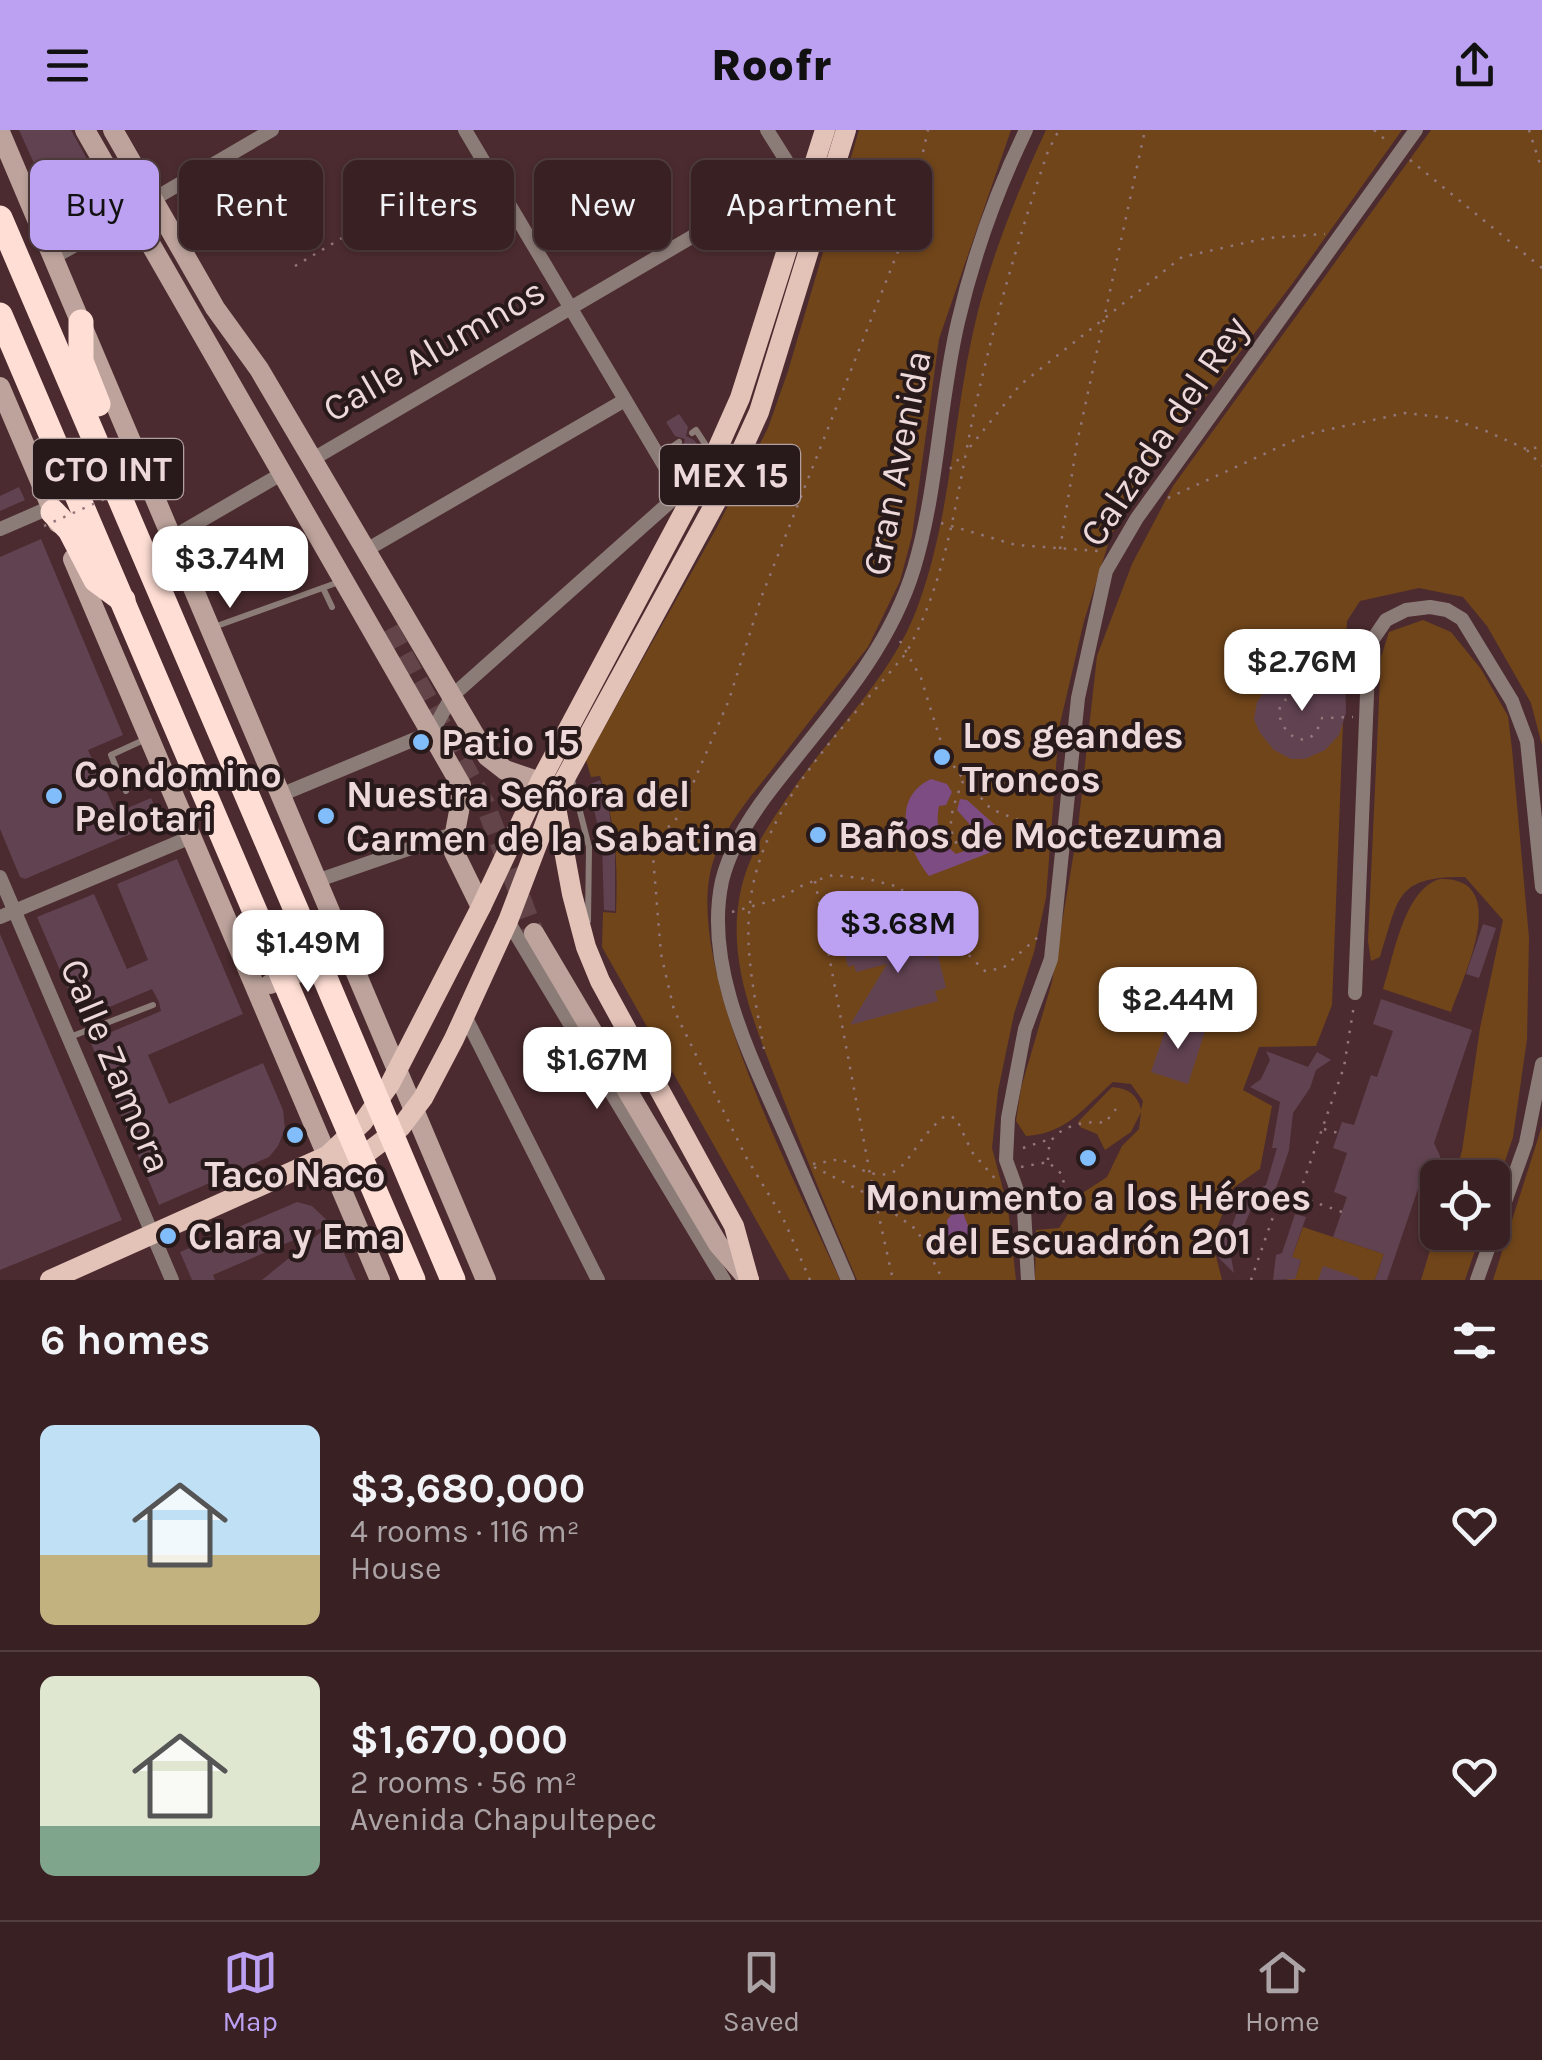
<!DOCTYPE html>
<meta charset="utf-8">
<style>
body{margin:0;font-family:Karla,sans-serif;background:#3f282b;color:#f1f3f6;height:100vh;display:flex;flex-direction:column;font-size:38px;white-space:nowrap}
*{box-sizing:border-box;margin:0}
p{font-size:32px;color:#aba3a6}
.icon{flex:none;width:55px;height:55px;fill:none;stroke:currentColor;stroke-width:2;stroke-linecap:round;stroke-linejoin:round}
.map{position:relative;height:1150px;overflow:hidden}
.panel{display:flex;flex-direction:column;background:#382023;flex:1}
.panel>*{flex:none}
.hud{position:absolute;left:30px;top:30px;width:1000px;height:90px;display:flex;gap:20px}
.tools{position:absolute;left:1420px;top:1030px;display:grid;gap:20px}
.tools a{display:grid;place-items:center;width:90px;height:90px;border-radius:15px;background:#382023;box-shadow:0 2px 8px #0004,0 0 0 2px #523e41;font-size:50px}
.price{position:absolute;translate:-50% -85px;padding:0 22px;border-radius:20px;background:#fff;color:#222;font-size:32px;line-height:65px;filter:drop-shadow(0 2px 5px #0008)}
.price::after{content:'';position:absolute;left:50%;top:60px;width:30px;height:22px;margin-left:-15px;background:inherit;clip-path:polygon(0 0,100% 0,50% 100%)}
.price.current{background:#bca0f2;color:#111}
ul{padding:0;list-style:none}
li{display:flex;align-items:center;gap:30px;height:250px;padding:0 40px}
li+li{border-top:2px solid #523e41}
li span{display:grid;place-items:center;flex:none;width:280px;height:200px;border-radius:15px;color:#555}
li>.icon{margin-inline-start:auto}
span .icon{width:120px;height:120px;fill:#fffc;stroke-width:1}
li b{font-size:42px}
h2{display:flex;justify-content:space-between;align-items:center;height:120px;padding:0 40px;font-size:42px}
.chip{padding:0 35px;border-radius:15px;background:#382023;box-shadow:0 2px 8px #0004,0 0 0 2px #523e41;font-size:35px;line-height:90px}
.chip.current{background:#bca0f2;color:#111}
header{display:flex;justify-content:space-between;align-items:center;height:130px;padding:0 40px;background:#bca0f2;color:#111;font-size:45px;font-weight:800}
.menu{display:flex;justify-content:space-around;align-items:center;height:140px;border-top:2px solid #523e41;background:#382023;font-size:28px;color:#aba3a6}
.menu a{display:grid;justify-items:center;gap:5px}
.menu .current{color:#bca0f2}
.map>svg:first-child{display:block}
.green{fill:#70451a}
.water{fill:#7d4c83}
.building{fill:#614251}
.lines{fill:none;stroke-linecap:round;stroke-linejoin:round}
.secondary-tunnel{stroke:#634549;stroke-width:20;stroke-dasharray:20 10;stroke-linecap:butt}
.path{stroke:#92777a;stroke-width:2.5;stroke-dasharray:2.5 8;stroke-linecap:butt}
.lane{stroke:#8c7c77;stroke-width:6}
.street{stroke:#8c7c77;stroke-width:14}
.secondary{stroke:#bda39c;stroke-width:20}
.primary{stroke:#e3c2b8;stroke-width:20}
.highway{stroke:#ffdfd5;stroke-width:25}
.path-bridge{stroke:#92777a;stroke-width:2.5;stroke-dasharray:2.5 8;stroke-linecap:butt}
.highway-bridge{stroke:#ffdfd5;stroke-width:25}
.poi-dot{fill:#80bdfa;stroke:#28191a;stroke-width:4}
.labels{text-anchor:middle;dominant-baseline:central;stroke-width:8;stroke-linejoin:round;paint-order:stroke}
.shield{fill:#28191a;stroke:#b29fa0;stroke-width:2.5}
.shield-label{font-size:35px;font-weight:bold;fill:#edd8da}
.street-label{font-size:38px;fill:#edd8da;stroke:#28191a}
.poi-label{font-size:38px;font-weight:bold;fill:#edd8da;stroke:#28191a;text-anchor:start}
</style>
<header><svg class="icon" aria-label="menu" viewBox="0 0 24 24"><path d="M4 6h16M4 12h16M4 18h16"/></svg>Roofr<svg class="icon" aria-label="share" viewBox="0 0 24 24"><path d="M12 15V3M7 8l5-5 5 5M5 13v7h14v-7"/></svg></header>
<div class="map">
<svg width="1542" height="1150" viewBox="0 0 1542 1150">
<rect width="100%" height="100%" fill="#4b2b2f"/>
<g class="green">
<path d="M859,0h152l-72,209 -27,197 -12,45 -32,66c-32,40 -63,80 -94,120 -22,28 -46,55 -59,89 -39,101 82,327 125,424h-50l-188,-333 1,-35 13,1c2,-51 0,-88 -16,-137l-9,1 -5,-17 130,-231 52,-101 20,-57z"/>
<path d="M1046,0h356l-110,154 -131,172 -50,79 -27,86 -25,107 -13,170 -12,54 -20,62 -16,77 -6,57 16,60 8,72h-159c-27,-63 -53,-126 -77,-190 -23,-60 -52,-124 -41,-190 6,-39 26,-70 48,-102 41,-62 102,-117 129,-187 36,-94 37,-199 61,-296 16,-63 42,-127 69,-185z"/>
<path d="M1431,0h111v615l-11,-42 -44,-77 -24,-29 -44,-9 -59,13 -13,20 -15,384 -16,41 -57,1 -16,43 29,16 -12,63 -27,19 -21,52 10,40h-187l1,-50 23,-2 22,-34 26,-17 15,-31 17,-17 2,-17 -10,20 -26,18 -8,-16 -17,-7 -2,-5 34,-35c16,1 26,8 29,23l2,-9 -12,-17 -18,-2c-30,26 -45,51 -87,54l-10,-15 5,-33 31,-106 26,-154 19,-172 35,-92 41,-78z"/>
<path d="M1423,490l28,12 30,37 27,47 4,33 17,189 -2,101 -14,98 -20,61 -1,-20 -38,-1 8,-26 18,-123 23,-108 -38,-43c-70,-1 -66,21 -85,80l-9,4 -3,-20 13,-284 8,-25z"/>
<path d="M1440,749c73,-2 23,98 11,133l-68,-23c11,-33 21,-100 57,-110z"/>
<path d="M1542,996v154h-49z"/>
<path d="M1303,1097l81,27 -9,26h-88l1,-3 7,1 6,-17 -9,-4z"/>
<path d="M1437,1097l1,5 43,1 -16,47h-44z"/>
</g>
<g class="water">
<path d="M931,649l16,5 5,8 -6,13 -7,1c-4,20 1,35 17,48l17,-6 3,-6 -4,-15 -15,-17 3,-11 7,1 28,25 -1,26 -65,25c-22,-29 -40,-77 2,-97z"/>
<path d="M960,1075l17,44h-16l-13,-13 -1,-16z"/>
</g>
<g class="building">
<path d="M19,0h52l43,78 -47,29z"/>
<path d="M679,284l9,13 -2,9 8,4 5,7 -11,8 -5,-7 2,-9 -10,-3 -9,-14z"/>
<path d="M19,357l6,13 -25,11v-15z"/>
<path d="M41,409l82,196 -35,15 28,63 35,-15 10,23 -136,58 -5,-2 -20,-48v-272z"/>
<path d="M1299,541l9,2 13,9 24,-10 1,41 -7,22 -14,15 -20,9h-14l-17,-9 -14,-17 -6,-14 3,-17 13,-18 14,-10z"/>
<path d="M600,650l9,31 6,40v60l-11,-1 -2,-67 -14,-58z"/>
<path d="M177,729l66,155 -95,41 21,49 94,-41 20,47 2,19 -7,17 -9,11 -110,48 -69,-164 71,-30 -2,-9 -7,-13 -71,30 -44,-102 57,-23 33,75 21,-9 -31,-76z"/>
<path d="M1483,794l13,4 -17,50 -13,-4z"/>
<path d="M899,799l25,21 2,8 12,-3 8,33 -11,3 3,10 -88,24 37,-61 -31,8 -2,-7 -6,2 -3,-13 39,-10 -2,-11z"/>
<path d="M0,804l122,286 -122,50z"/>
<path d="M1381,869l91,31 -38,113 6,13 -1,11 -6,9 -13,7 -33,97h-12l9,-26 -51,-17 14,-40 -13,-5 13,-39 -14,-5 9,-26 12,3 17,-50 6,2 16,-46 -20,-7z"/>
<path d="M1169,889l36,12 -17,53 -37,-12z"/>
<path d="M1266,921l42,16 9,-15 14,8 -15,10 -6,18 -17,25 -4,37 -9,27 -13,34 -8,-3 2,-5 -9,4 -21,50 3,16 -15,-15 -3,-12 5,-11 11,-9 10,-28 24,-13 11,-37h-5l8,-46 -30,-15 11,-8 9,-19z"/>
<path d="M297,1072l15,4 19,18 -118,51 2,5h-23l-12,-28z"/>
<path d="M1295,1084l11,3 -14,40 9,3 -6,19 -22,1 3,-25 6,-2z"/>
<path d="M331,1094l25,56h-94z"/>
<path d="M1323,1136l36,12 -1,2h-40z"/>
</g>
<g class="lines">
<path class="secondary-tunnel" d="M389,499l96,175 49,129"/>
<g class="path">
<path d="M1374,0l14,12"/>
<path d="M1529,0l13,40"/>
<path d="M1410,30l132,108"/>
<path d="M295,136l171,-102"/>
<path d="M970,317l50,-62 162,-128 85,-19 58,-4"/>
<path d="M1527,320l15,16"/>
<path d="M950,339l14,-16"/>
<path d="M1168,368l140,-64 97,-21 43,5 38,13 40,18 16,-2"/>
<path d="M941,393l75,22 83,6"/>
<path d="M1060,419l17,-106 68,-313"/>
<path d="M900,511l21,37 19,61 16,31 35,39 58,24"/>
<path d="M1307,566c-62,-6 -3,83 15,22l31,-1"/>
<path d="M963,651c-8,20 -19,44 -6,63l6,-1"/>
<path d="M598,716l122,-4"/>
<path d="M815,751l58,309 20,90"/>
<path d="M732,782l49,-14 24,-14 28,-9 35,4 31,8 86,84 18,-3 36,-32"/>
<path d="M764,919c-8,-46 -20,-97 -14,-145 11,-100 96,-177 156,-251 40,-70 51,-158 67,-236 20,-91 45,-178 75,-266l11,-21"/>
<path d="M1324,999l14,4"/>
<path d="M1023,1018l30,-10"/>
<path d="M1048,1030c0,-2 1,-15 2,-17 9,-18 39,-23 55,-20l11,-14"/>
<path d="M813,1034l28,-5c68,41 59,-8 104,-43l11,2 16,34 26,30"/>
<path d="M814,1037l57,29 46,34 26,50"/>
<path d="M1021,1037l27,-5 16,14c-1,17 -8,26 -24,30"/>
<path d="M1300,1067l42,15"/>
<path d="M810,1150l-27,-62 -37,-61 -72,-147 -13,-56 -9,-110 27,-28 50,-116 32,-102 143,-362 24,-106"/>
<path d="M1251,1150l31,-89 16,6 46,-130 10,-62"/>
</g>
<g class="lane">
<path d="M692,303l4,-3 13,20"/>
<path d="M659,326l20,-14"/>
<path d="M323,458l9,19"/>
<path d="M214,497l125,-45"/>
<path d="M571,646l18,71 -1,74"/>
<path d="M126,661l-15,-36 37,-17"/>
<path d="M70,907l83,-32"/>
</g>
<g class="street">
<path d="M465,0l219,369"/>
<path d="M767,0l34,54"/>
<path d="M152,70l120,-70"/>
<path d="M54,127l79,-44"/>
<path d="M313,329l481,-282"/>
<path d="M0,399l51,-22"/>
<path d="M173,407l110,-64"/>
<path d="M368,419l257,-149"/>
<path d="M278,666l154,-64 20,-36 228,-203"/>
<path d="M0,747l172,403"/>
<path d="M316,751l139,-48"/>
<path d="M0,787l191,-80"/>
<path d="M508,791l216,359"/>
<path d="M1355,863l14,-348 17,-25 20,-10 24,-3 17,3 15,9 50,82 15,40 15,146"/>
<path d="M465,886l133,264"/>
<path d="M848,1150c-20,-46 -40,-93 -60,-139 -34,-78 -85,-172 -66,-260 8,-34 29,-66 50,-93 54,-70 116,-134 142,-220 24,-80 25,-165 44,-246 15,-65 39,-132 68,-192"/>
<path d="M1028,1150l-4,-70 -18,-50 2,-42 17,-89 26,-70 27,-261 28,-127 31,-53 279,-388"/>
<path d="M1477,1150l49,-137 16,-79"/>
</g>
<g class="secondary">
<path d="M85,0l376,655c2,24 -9,45 -7,67l27,55"/>
<path d="M113,0l102,178 44,61 228,387 18,14 35,12"/>
<path d="M0,2l486,1148"/>
<path d="M0,257l58,136"/>
<path d="M73,429l307,721"/>
<path d="M534,803l184,311 31,36"/>
<path d="M270,854l61,-25 12,-13"/>
</g>
<g class="primary">
<path d="M556,677l16,87 14,53 14,34 134,245 15,54"/>
<path d="M331,1036l33,-11 37,-28 22,-29 31,-59 54,-118 48,-126 173,-317 30,-66 87,-282"/>
<path d="M50,1150l277,-124 36,-34 27,-38 91,-177 59,-125 176,-330 24,-54 85,-268"/>
</g>
<g class="highway">
<path d="M0,88l306,715"/>
<path d="M0,185l271,634"/>
<path d="M81,192v39l17,43"/>
<path d="M53,382l17,18 26,50 27,20"/>
</g>
<path class="path-bridge" d="M44,396l115,-51"/>
<g class="highway-bridge">
<path d="M306,803l147,347"/>
<path d="M271,819l142,331"/>
</g>
</g>
<g class="poi-dot">
<circle cx="421" cy="612" r="10"/>
<circle cx="942" cy="627" r="10"/>
<circle cx="54" cy="666" r="10"/>
<circle cx="326" cy="686" r="10"/>
<circle cx="818" cy="705" r="10"/>
<circle cx="295" cy="1005" r="10"/>
<circle cx="1088" cy="1028" r="10"/>
<circle cx="168" cy="1106" r="10"/>
</g>
<g class="labels">
<g class="shield">
<rect x="33" y="309" width="150" height="60" rx="8"/>
<rect x="660" y="315" width="140" height="60" rx="8"/>
</g>
<g class="shield-label">
<text x="108" y="339">CTO INT</text>
<text x="730" y="345">MEX 15</text>
</g>
<g class="street-label">
<text transform="translate(434 220) rotate(-30)">Calle Alumnos</text>
<text transform="translate(1164 301) rotate(-56)">Calzada del Rey</text>
<text transform="translate(897 333) rotate(-79)">Gran Avenida</text>
<text transform="translate(116 936) rotate(67)">Calle Zamora</text>
</g>
<g class="poi-label">
<text x="962" y="605">Los geandes<tspan x="962" dy="44">Troncos</tspan></text>
<text x="441" y="612">Patio 15</text>
<text x="74" y="644">Condomino<tspan x="74" dy="44">Pelotari</tspan></text>
<text x="346" y="664">Nuestra Señora del<tspan x="346" dy="44">Carmen de la Sabatina</tspan></text>
<text x="838" y="705">Baños de Moctezuma</text>
<text x="295" y="1044" text-anchor="middle">Taco Naco</text>
<text x="1088" y="1067" text-anchor="middle">Monumento a los Héroes<tspan x="1088" dy="44">del Escuadrón 201</tspan></text>
<text x="188" y="1106">Clara y Ema</text>
</g>
</g>
</svg>
<div class="tools">
<a><svg class="icon" aria-label="locate" viewBox="0 0 24 24"><circle cx="12" cy="12" r="6"/><path d="M12 2v4M12 18v4M2 12h4M18 12h4"/></svg></a>
</div>
<b class="price" style="left:230px;top:481px">$3.74M</b>
<b class="price" style="left:1302px;top:584px">$2.76M</b>
<b class="price current" style="left:898px;top:846px">$3.68M</b>
<b class="price" style="left:308px;top:865px">$1.49M</b>
<b class="price" style="left:1178px;top:922px">$2.44M</b>
<b class="price" style="left:597px;top:982px">$1.67M</b>
<div class="hud">
<a class="chip current">Buy</a>
<a class="chip">Rent</a>
<a class="chip">Filters</a>
<a class="chip">New</a>
<a class="chip">Apartment</a>
</div>
</div>
<section class="panel">
<h2>6 homes<svg class="icon" aria-label="filters" viewBox="0 0 24 24"><path d="M4 7h16M4 17h16"/><circle cx="9" cy="7" r="2"/><circle cx="15" cy="17" r="2"/></svg></h2>
<ul>
<li><span style="background:linear-gradient(#bfe0f5 65%,#c2b280 0)"><svg class="icon" aria-label="home" viewBox="0 0 24 24"><path d="M3 11l9-7 9 7M6 9v11h12V9"/></svg></span><div><b>$3,680,000</b><p>4 rooms · 116 m²</p><p>House</p></div><svg class="icon" aria-label="heart" viewBox="0 0 24 24"><path d="M12 20l-8-8c-3-5 5-10 8-4 3-6 11-1 8 4z"/></svg></li>
<li><span style="background:linear-gradient(#dfe7d0 75%,#7fa58c 0)"><svg class="icon" aria-label="home" viewBox="0 0 24 24"><path d="M3 11l9-7 9 7M6 9v11h12V9"/></svg></span><div><b>$1,670,000</b><p>2 rooms · 56 m²</p><p>Avenida Chapultepec</p></div><svg class="icon" aria-label="heart" viewBox="0 0 24 24"><path d="M12 20l-8-8c-3-5 5-10 8-4 3-6 11-1 8 4z"/></svg></li>
</ul>
</section>
<nav class="menu">
<a class="current"><svg class="icon" aria-label="map" viewBox="0 0 24 24"><path d="M3 6l6-2 6 2 6-2v14l-6 2-6-2-6 2zM9 4v14M15 6v14"/></svg>Map</a>
<a><svg class="icon" aria-label="saved" viewBox="0 0 24 24"><path d="M7 4h10v16l-5-4-5 4z"/></svg>Saved</a>
<a><svg class="icon" aria-label="home" viewBox="0 0 24 24"><path d="M3 11l9-7 9 7M6 9v11h12V9"/></svg>Home</a>
</nav>
